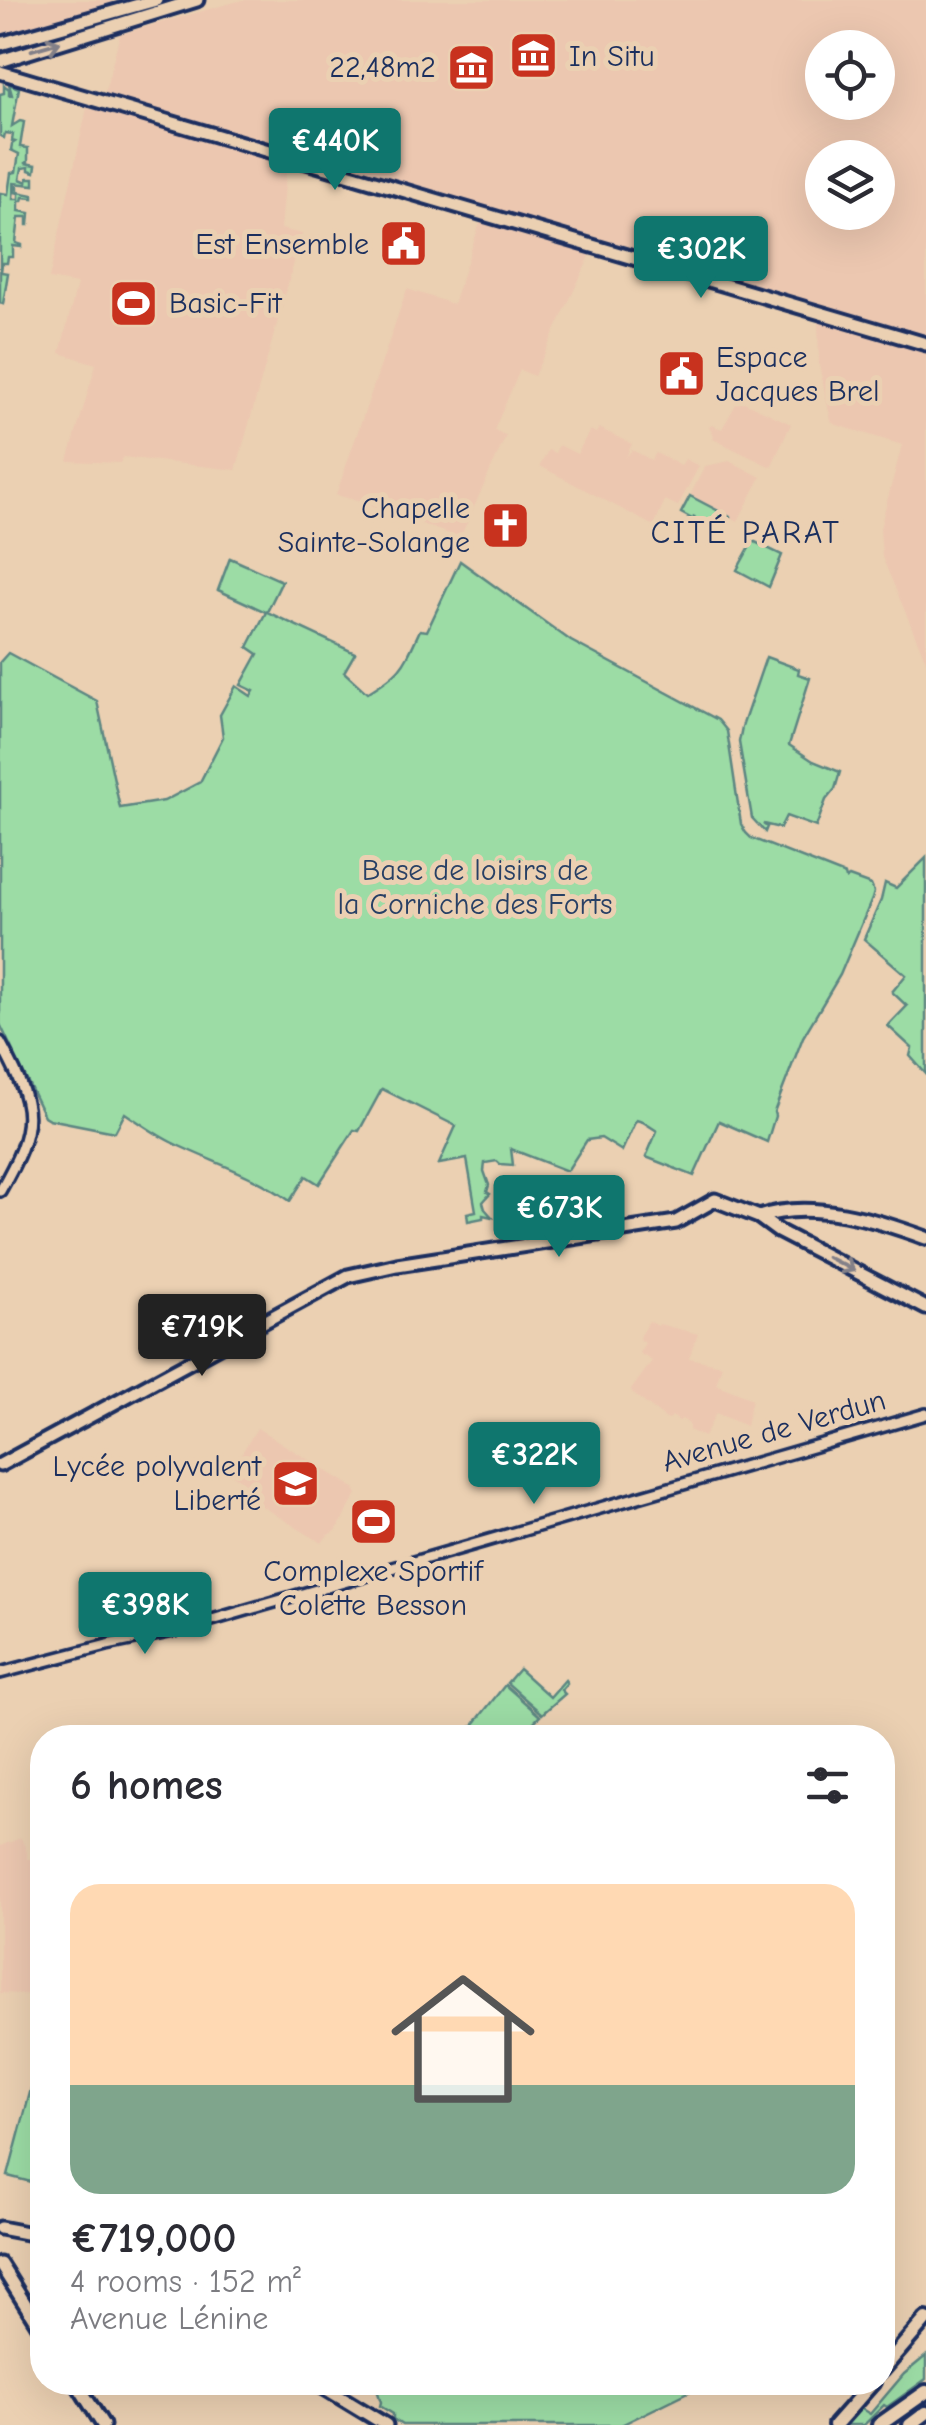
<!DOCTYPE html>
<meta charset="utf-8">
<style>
body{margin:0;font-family:"Comic Neue",sans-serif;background:#f2f2f3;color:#2b2b33;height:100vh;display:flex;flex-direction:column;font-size:38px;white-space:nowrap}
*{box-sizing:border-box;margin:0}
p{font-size:32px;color:#7c7c81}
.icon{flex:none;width:55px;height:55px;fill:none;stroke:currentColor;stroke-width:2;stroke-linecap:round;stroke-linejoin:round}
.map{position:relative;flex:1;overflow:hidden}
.details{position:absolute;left:30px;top:1725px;width:865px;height:670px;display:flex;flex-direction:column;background:#fff;border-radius:40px;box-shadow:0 10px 40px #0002}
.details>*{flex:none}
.buttons{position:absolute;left:805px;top:30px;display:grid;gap:20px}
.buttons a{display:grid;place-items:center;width:90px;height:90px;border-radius:50%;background:#fff;box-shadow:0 10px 40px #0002;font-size:50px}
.price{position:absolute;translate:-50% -85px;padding:0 22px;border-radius:10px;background:#0f766e;color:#fff;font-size:32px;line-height:65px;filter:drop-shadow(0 2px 5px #0008)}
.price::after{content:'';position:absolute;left:50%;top:60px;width:30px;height:22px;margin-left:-15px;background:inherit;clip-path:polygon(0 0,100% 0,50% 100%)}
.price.selected{background:#222;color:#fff}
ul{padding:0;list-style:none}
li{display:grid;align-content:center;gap:20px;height:530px;padding:0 40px}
li span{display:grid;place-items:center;height:310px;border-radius:30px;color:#555}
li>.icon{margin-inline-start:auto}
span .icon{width:180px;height:180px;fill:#fffc;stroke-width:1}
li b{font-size:42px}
h2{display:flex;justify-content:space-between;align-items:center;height:120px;padding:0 40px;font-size:42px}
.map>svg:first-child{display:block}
.built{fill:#ecc7b0;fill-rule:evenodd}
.green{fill:#9cdca5;stroke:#5c8682;stroke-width:2.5}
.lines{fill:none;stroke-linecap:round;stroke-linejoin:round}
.minor-casing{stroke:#1b2f5e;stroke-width:16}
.major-casing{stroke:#1b2f5e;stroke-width:19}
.highway-casing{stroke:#1b2f5e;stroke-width:20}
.minor{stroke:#ebd0b2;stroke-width:9}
.major{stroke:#ebd0b2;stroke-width:11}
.highway{stroke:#ebd0b2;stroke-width:12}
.oneway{stroke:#838088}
.labels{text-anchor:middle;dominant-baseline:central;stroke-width:10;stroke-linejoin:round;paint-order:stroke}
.poi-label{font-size:30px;fill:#1b2f5e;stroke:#ebd0b2;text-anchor:end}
.park-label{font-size:30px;fill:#284065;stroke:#ebd0b2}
.street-label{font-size:30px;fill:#1b2f5e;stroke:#ebd0b2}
.neighbourhood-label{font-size:32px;letter-spacing:2.5px;fill:#1b2f5e;stroke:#ebd0b2}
</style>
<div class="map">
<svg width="926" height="2425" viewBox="0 0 926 2425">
<rect width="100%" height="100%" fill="#ebd0b2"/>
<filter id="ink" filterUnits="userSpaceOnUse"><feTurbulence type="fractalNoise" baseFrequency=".01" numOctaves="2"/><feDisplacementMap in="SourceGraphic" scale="20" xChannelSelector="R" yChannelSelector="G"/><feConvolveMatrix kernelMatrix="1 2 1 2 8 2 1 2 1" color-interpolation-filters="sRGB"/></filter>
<g filter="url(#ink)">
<g class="built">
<path d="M0,0h112l1,3 -113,32z"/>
<path d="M242,0h684v661l-44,-104 -2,-29 22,-83 -68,-21 -3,-3 -12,-56 -1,-44 2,-15 -223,-65 -63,135 -14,-6 -26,60 12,6 -46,102 -77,-28 -2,2 -12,-8 -33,-9 71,-206 46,15 31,-93 -197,-48 -6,66 21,5 -66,236 -113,-13 -3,6 -52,-2 28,-97 -36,-11 17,-69 -28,-5 38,-171 13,3 20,-77zM822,48h56v54h-56zM822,158h56v54h-56z"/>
<path d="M744,402l47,22 -20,43 -58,-28 1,-3 -5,-9 3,-2 10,4 14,-25z"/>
<path d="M599,428l33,16 -6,13 6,-7 19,10 5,-7 25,13 4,-7 14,7 -21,40 -13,-6 -11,26 -114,-60 8,-16 7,3 4,-8 18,9 13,-24 6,3z"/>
<path d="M730,461l31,16 -23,44 -48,-25 15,-30z"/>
<path d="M649,1321l9,5 1,-2 39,10 -9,24 33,7 -6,19 36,15 -6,27 -30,-13 -12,24 -15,-7v-6l-7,-5 -3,2 -7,-5 -3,4 -3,-1 -34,-26 -1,-3 21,-29 -13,-8 6,-10 -6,-4 1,-4z"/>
<path d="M257,1428l99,61 -1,2 2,3 -21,37 -9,5 -5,7 -69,-42 5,-10 -30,-19 10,3 1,-2 -7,-4z"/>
<path d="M21,1838l6,14v7h15v136l-42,-2v-147z"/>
</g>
<g class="green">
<path d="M9,84l10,4 -7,38 8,-5 4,1 -4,25 8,1v14l-3,1 11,2 -1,7 -6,-2v-3l-7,1 -2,11 7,3 1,-4h6v7l-20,-2 -1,16h6v-6l-4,-1 1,-6 2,1v5l15,3v3l-10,-1 -1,4h-3v10l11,2 -1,12h-2v-8h-8l-3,26 6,2v2l-9,-1v11h-5l-1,6h-5l-1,9 7,1 -5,31 -3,-1v-110l8,1 3,-21 5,-1 3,-18 -8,-4 1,-6 3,-2 -3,-1 1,-7 -8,-1 -1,5 -4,-2v-42l4,-1v-8l5,4v6h3z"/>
<path d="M690,496l40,21 -10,17 -24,-13 -2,-5v4l-13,-7z"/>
<path d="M753,541l29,14 -13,32 -32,-17z"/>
<path d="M230,558l52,23 -15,31 88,41 -11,19 23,21c36,-22 36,-26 53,-63l7,1 33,-70 111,80 147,79 9,11 14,93 5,9 5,5 94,37 1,4 3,-2 22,8 3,7 -2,7 -32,76 -37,62 -29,75 1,4 -8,26 -48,-21 -25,55 -48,-19 11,-26 -14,-9 -7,-2 -14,31 -21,-13 -14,2 -20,31 -56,-22 2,16 -13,-1 -3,-3 -12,2 -1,8 5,14 -2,7 3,2 -7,8 2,7 7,8 -9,-2v3l-15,3 -1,-8 9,-2 -9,-52 -28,5 17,-38 -74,-37 -23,42 -5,-1 -35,54 -13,-8 -16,25c-36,-27 -79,-39 -119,-59 -16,-8 -31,-19 -46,-29l-10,19 -66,-13 -5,-3 -44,-92v-362l8,-9 89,48 23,107 44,-7 36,-19 23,-45 -3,-22 16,-29 15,10 3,-5 -13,-6 17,-31 -10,-7 18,-35 -48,-22z"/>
<path d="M766,657l33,12 -1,5 12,4 -21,67 24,16 27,11 -5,17 -9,11 -10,27 -30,-11 -6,12 -17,-4 4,3 -2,5 -13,-14 -13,-76 3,-15z"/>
<path d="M926,858v216l-16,-18 2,-8 -24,-22 19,-20 -15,-14 14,-17 -42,-36 17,-39 4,-17 11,5z"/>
<path d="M519,1669l31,28 15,-17 2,3 -6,7 4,4 -23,20 -35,-31z"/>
<path d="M505,1685l35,31 -21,21h-39l-10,-8z"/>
<path d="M42,2047v138l-34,-9z"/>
<path d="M926,2356v23l-39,28 -3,-2 -20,20h-19l15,-17 10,6 34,-40z"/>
<path d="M375,2383v-1l332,1 -86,42h-219l-9,-6v-5l-13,-8 1,-4z"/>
</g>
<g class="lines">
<defs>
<g id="minor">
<path d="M0,1042c36,67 38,82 0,149"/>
<path d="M0,1673l107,-28 67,-14 752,-217"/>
</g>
<g id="major">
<path d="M0,44l156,-44"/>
<path d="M0,61l197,-61"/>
<path d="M0,72l926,272"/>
<path d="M759,1217c52,-18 118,3 167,21"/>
<path d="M0,1465l348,-189 49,-11 279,-43 39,-22 44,17 19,14 148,77"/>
<path d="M0,2228l42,8"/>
<path d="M0,2264l42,67"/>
<path d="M76,2382l27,43"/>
<path d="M315,2382l71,43"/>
</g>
<g id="highway">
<path d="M882,2370l44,-51"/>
<path d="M835,2425l38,-43"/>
<path d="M879,2425l47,-33"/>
<path d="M910,2425l16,-12"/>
</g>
</defs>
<use href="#minor" class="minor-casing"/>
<use href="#major" class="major-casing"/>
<use href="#highway" class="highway-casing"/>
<use href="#minor" class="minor"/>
<use href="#major" class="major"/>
<use href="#highway" class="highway"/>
</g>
<defs><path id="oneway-shaft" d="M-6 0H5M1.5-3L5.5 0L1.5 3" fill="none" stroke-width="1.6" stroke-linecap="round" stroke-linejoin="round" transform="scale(2.5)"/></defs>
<g class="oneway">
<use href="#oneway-shaft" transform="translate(46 46) rotate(-16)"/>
<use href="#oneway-shaft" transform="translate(841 1264) rotate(27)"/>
</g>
</g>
<defs>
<symbol id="museum-square" viewBox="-11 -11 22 22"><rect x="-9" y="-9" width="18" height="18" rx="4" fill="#c8321e" stroke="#ebd0b2"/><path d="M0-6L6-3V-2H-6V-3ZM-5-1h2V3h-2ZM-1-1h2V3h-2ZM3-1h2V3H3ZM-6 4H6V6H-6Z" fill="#fff"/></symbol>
<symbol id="civic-square" viewBox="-11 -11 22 22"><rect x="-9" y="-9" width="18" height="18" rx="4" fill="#c8321e" stroke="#ebd0b2"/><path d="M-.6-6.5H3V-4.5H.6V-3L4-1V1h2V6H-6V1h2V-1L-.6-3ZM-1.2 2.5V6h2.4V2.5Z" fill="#fff"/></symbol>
<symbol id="stadium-square" viewBox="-11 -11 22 22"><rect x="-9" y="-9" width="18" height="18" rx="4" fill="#c8321e" stroke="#ebd0b2"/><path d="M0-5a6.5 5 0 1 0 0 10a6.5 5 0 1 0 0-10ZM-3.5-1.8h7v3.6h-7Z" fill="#fff"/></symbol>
<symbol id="church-square" viewBox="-11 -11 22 22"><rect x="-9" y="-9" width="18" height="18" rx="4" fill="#c8321e" stroke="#ebd0b2"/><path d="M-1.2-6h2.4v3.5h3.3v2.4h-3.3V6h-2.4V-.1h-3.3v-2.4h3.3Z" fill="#fff"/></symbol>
<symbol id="school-square" viewBox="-11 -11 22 22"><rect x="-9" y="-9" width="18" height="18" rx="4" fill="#c8321e" stroke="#ebd0b2"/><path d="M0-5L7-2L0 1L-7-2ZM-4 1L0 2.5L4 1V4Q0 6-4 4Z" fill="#fff"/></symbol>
</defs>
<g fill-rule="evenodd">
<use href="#museum-square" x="506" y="28" width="55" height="55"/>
<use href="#museum-square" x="444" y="40" width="55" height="55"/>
<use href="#civic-square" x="376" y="216" width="55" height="55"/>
<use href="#stadium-square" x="106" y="276" width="55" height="55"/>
<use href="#civic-square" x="654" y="346" width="55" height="55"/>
<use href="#church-square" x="478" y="498" width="55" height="55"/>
<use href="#school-square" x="268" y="1456" width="55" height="55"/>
<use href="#stadium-square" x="346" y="1494" width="55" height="55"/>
</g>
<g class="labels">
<g class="poi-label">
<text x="569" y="56" text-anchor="start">In Situ</text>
<text x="436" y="67">22,48m2</text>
<text x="369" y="244">Est Ensemble</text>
<text x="169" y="303" text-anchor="start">Basic-Fit</text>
<text x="716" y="357" text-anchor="start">Espace<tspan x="716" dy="34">Jacques Brel</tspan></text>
<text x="470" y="508">Chapelle<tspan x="470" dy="34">Sainte-Solange</tspan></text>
<text x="261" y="1466">Lycée polyvalent<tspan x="261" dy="34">Liberté</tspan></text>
<text x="373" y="1571" text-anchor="middle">Complexe Sportif<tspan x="373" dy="34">Colette Besson</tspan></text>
</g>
<g class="park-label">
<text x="475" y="870">Base de loisirs de<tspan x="475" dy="34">la Corniche des Forts</tspan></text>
</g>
<g class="street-label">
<text transform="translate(774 1431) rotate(-16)">Avenue de Verdun</text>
</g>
<g class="neighbourhood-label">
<text x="746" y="532">CITÉ PARAT</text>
</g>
</g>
</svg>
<div class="buttons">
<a><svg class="icon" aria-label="locate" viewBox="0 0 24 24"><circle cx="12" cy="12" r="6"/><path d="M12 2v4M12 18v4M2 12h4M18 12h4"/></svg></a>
<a><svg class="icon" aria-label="layers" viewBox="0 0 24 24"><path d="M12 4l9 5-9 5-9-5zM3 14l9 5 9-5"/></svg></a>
</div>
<b class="price" style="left:335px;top:193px">€440K</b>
<b class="price" style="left:701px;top:301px">€302K</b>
<b class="price" style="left:559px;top:1260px">€673K</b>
<b class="price selected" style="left:202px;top:1379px">€719K</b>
<b class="price" style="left:534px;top:1507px">€322K</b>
<b class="price" style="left:145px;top:1657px">€398K</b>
<section class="details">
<h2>6 homes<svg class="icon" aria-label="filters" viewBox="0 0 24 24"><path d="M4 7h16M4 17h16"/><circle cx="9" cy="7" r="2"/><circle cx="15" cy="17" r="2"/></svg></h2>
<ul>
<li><span style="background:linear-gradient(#ffd9b3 65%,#7fa58c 0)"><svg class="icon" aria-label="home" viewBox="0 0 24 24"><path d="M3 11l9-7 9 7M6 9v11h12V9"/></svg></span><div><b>€719,000</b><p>4 rooms · 152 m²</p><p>Avenue Lénine</p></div></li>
</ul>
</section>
</div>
